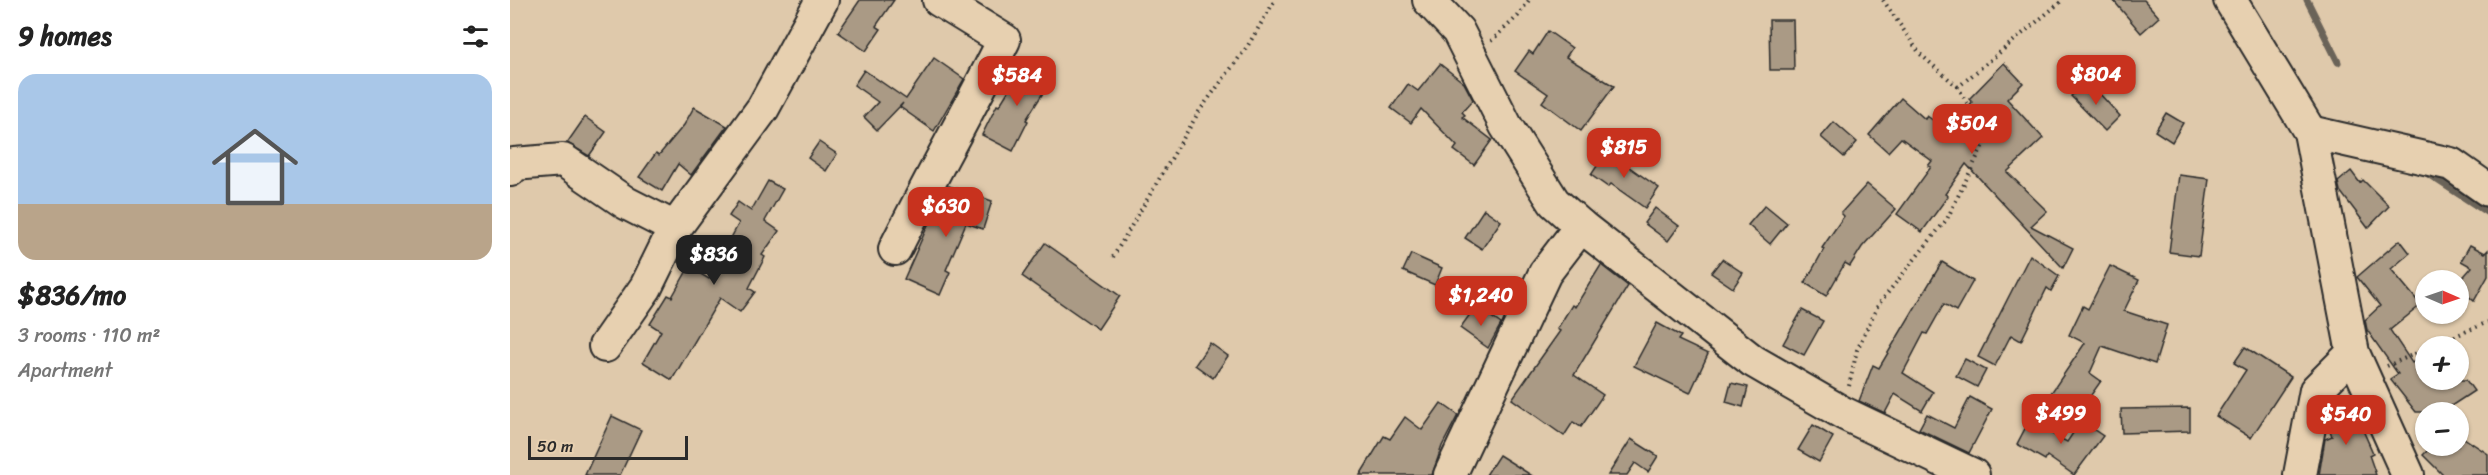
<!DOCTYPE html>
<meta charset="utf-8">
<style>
body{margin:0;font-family:Sriracha,sans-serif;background:#f6f6f6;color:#222;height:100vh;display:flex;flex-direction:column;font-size:22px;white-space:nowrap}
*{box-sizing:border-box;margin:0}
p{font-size:20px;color:#767676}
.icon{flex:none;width:33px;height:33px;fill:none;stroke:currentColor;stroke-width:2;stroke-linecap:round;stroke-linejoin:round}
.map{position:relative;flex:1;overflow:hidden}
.drawer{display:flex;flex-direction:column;background:#fff;width:510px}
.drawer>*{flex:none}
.needle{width:39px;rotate:92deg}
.fabs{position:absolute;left:1905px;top:270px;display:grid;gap:12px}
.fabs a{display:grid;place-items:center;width:54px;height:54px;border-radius:50%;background:#fff;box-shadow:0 2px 4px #0004;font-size:30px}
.scale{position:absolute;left:18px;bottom:15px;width:160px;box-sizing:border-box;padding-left:6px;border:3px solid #2b2b2b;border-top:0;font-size:16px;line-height:21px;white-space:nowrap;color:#2b2b2b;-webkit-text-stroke:4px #e7d0b0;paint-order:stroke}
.price{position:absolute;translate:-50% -51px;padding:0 14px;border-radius:12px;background:#c8321e;color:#fff;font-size:20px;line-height:39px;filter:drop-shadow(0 2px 3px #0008)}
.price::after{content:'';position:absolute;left:50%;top:36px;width:18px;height:14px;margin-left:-9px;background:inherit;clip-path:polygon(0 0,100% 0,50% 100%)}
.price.current{background:#222;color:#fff}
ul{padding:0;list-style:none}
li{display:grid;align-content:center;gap:12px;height:318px;padding:0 18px}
li span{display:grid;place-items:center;height:186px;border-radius:18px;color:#555}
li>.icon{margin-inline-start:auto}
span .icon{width:108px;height:108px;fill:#fffc;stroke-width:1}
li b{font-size:26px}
h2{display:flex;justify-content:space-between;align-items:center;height:72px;padding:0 18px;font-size:26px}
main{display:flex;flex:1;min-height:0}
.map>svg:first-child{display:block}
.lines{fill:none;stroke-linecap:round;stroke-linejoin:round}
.stream{stroke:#6b6358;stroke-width:7}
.building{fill:#aa9a85;stroke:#2b2b2b;stroke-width:1.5}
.minor-casing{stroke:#2b2b2b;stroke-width:36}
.path{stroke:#2b2b2b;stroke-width:4;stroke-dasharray:1.5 4.5;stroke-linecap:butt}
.minor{stroke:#e7d0b0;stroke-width:32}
</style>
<main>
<section class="drawer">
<h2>9 homes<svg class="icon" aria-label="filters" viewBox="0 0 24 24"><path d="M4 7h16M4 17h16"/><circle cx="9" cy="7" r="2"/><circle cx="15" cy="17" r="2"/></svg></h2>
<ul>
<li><span style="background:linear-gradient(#a9c7e8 70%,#b9a48a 0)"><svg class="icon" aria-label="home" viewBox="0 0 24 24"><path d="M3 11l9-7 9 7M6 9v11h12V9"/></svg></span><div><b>$836/mo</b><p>3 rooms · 110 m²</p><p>Apartment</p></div></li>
</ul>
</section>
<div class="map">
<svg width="1978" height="475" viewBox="0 0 1978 475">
<rect width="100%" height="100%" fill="#dfc9ab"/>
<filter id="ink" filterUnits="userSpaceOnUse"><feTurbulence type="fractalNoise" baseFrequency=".0167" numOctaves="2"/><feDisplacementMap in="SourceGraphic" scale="12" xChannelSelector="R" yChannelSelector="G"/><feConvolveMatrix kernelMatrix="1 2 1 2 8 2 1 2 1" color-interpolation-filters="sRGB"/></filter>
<g filter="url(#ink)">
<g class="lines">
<g class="stream">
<path d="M1797,0l31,62"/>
<path d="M1915,172l63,41"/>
</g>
</g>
<g class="building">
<path d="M350,0h34l-18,26 5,3 -15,22 -28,-19z"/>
<path d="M1603,0h31l15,17 -18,16z"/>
<path d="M1259,20h24l1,50h-24z"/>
<path d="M1038,31l24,17 -6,9 48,29 -33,45 -39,-29 6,-8 -33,-23 14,-20 4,3z"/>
<path d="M424,58l30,21 -30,52 -34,-24 3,-4 -26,27 -13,-13 14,-15 -24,-17 10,-15 42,29z"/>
<path d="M517,61l26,16 -27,43 2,1 -15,30 -31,-16 15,-30 2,1z"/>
<path d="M1494,63l19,20 -16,16 36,39 -36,34 40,39 -16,15 42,22 -10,20 -97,-104 -21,30 3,2 -26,36 -25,-18 34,-47 -3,-1 4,-5 -31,-23 -13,14 -19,-17 32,-37 24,21 2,-3 24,17 21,-31 -3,-3z"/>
<path d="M930,64l24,19 9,17 -11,12 3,3 -3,2 30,23 -18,25 -20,-15 3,-4 -36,-37 -10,14 -20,-15 17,-24 10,7z"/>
<path d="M1578,81l32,35 -15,15 -34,-35z"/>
<path d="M184,107l33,19 -36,49 -13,-11 -16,27 -23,-14 17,-24 3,2 25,-30z"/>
<path d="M1656,113l17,10 -11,19 -17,-11z"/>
<path d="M75,117l21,15 -17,24 -22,-13z"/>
<path d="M1324,122l23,20 -13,15 -23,-20z"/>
<path d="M309,142l18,12 -11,17 -18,-13z"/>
<path d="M1099,148l18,13 -2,3 34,24 -14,20 -34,-24 -3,3 -17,-12z"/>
<path d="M1841,171l9,12 3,-3 26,26 -21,22 -28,-37 -2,-9z"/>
<path d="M1669,175l30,4 -10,77 -30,-4z"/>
<path d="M258,181l15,8 -18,32 14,10 -17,24 3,2 -16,31 6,4 -15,20 -20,-14 -48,82 -29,-18 18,-31 -11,-7 18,-29 4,2 17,-30 20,12 30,-56 -10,-7 9,-14 13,9z"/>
<path d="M1357,184l29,25 -34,38 -12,19 -5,-3 -19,33 -21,-13 19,-34 -2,-1 22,-32 -3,-3z"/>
<path d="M439,186l43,15 -9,28 -17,-6 -20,47 4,2 -10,23 -36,-16 28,-63 6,3z"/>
<path d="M1255,205l22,18 -17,21 -22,-19z"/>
<path d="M1145,208l24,18 -11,15 -24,-18z"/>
<path d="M974,209l17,12 -19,28 -17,-11z"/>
<path d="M1890,240l10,13 -19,16 30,36 -31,25 22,33 14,-11v28h40l8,11 -32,21h-26l-26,-33 8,-5 -31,-44 -2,-10 15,-14 -23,-29z"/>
<path d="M535,243l75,53 -22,33 -76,-53z"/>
<path d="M1960,245l15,8 3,-3v26l-14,25 -16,-14v-4l14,-16 -11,-6z"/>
<path d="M901,254l31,14 -7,17 -32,-14z"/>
<path d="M1520,255l29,21 -8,15 -4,-3 -26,53 -10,-6 -16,31 -17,-9z"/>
<path d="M1212,259l21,14 -10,15 -22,-15z"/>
<path d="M1432,262l31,19 -17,30 -12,-7 -17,30 -3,-1 -21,40 30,19 -11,19 -27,-17 -10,19 -26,-12 14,-36 6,3z"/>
<path d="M1091,265l27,21 -54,89 29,20 -22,32 -8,-5 -9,14 -52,-37 48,-68 -3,-2 15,-24 3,2z"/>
<path d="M1600,266l29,14 -15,31 43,14 -12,39 -53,-18 -12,27 11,8 -22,31 -28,-19 34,-50 -16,-8 14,-29 5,3z"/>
<path d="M966,306l25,18 -13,24 -28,-20z"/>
<path d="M1292,310l21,11 -19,34 -21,-11z"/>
<path d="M1147,323l24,13 -3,4 30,14 -18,39 -56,-27z"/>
<path d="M700,343l18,13 -15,22 -18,-13z"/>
<path d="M1735,347l46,30 -40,61 -35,-22 30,-46 -12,-7z"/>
<path d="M1455,359l21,11 -9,17 -21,-11z"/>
<path d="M1221,383l17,4 -5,20 -17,-5z"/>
<path d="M1460,397l22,12 -23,44 -50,-24 8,-15 27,14z"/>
<path d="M1835,400l12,30 5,-2 11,25 -4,2 7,20h-57l6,-36 7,-3 -4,-11 3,-20z"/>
<path d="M931,403l17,12 -16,31 -10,29h-72l24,-39 6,3 15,-22 17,13z"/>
<path d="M1680,408v23l-68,2 -1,-24z"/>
<path d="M102,416l29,14 -21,45h-35z"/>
<path d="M1519,421l38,21 14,-21 22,15 -29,39 -27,-19 -2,4 -28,-16z"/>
<path d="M1303,425l20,12 -14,25 -21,-12z"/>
<path d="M1948,434l30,20v21h-45l-20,-20 9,-9h26z"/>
<path d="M1121,439l27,17 -10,16 -13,-9 -8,12h-19z"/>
<path d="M989,455l32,20h-45z"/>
</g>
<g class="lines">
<defs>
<g id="minor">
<path d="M919,0l29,31 48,95 48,76 27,24 172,135 90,52 130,62"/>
<path d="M1720,0l80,132 43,221 55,122"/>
<path d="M1800,132l141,32 37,26"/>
<path d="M0,170l4,-6 49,-4 63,43 49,25"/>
<path d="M385,249c35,-71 74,-138 109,-209l-65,-40"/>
<path d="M95,346l41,-59 29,-59 88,-120 59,-108"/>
<path d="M940,475l95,-202 36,-47"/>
<path d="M1790,475l16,-85 37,-37"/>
</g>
</defs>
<use href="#minor" class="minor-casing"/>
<g class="path">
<path d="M1373,0l37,54 38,33"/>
<path d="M981,41l27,-25 11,-16"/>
<path d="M603,257l87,-147 47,-63 28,-47"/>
<path d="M1922,346l56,-24"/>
<path d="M1877,366l39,-17"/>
<path d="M1339,386l8,-36 21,-45 69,-86 36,-74 -7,-26 -18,-32 105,-87"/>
</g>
<use href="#minor" class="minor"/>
</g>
</g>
</svg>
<div class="fabs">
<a><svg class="needle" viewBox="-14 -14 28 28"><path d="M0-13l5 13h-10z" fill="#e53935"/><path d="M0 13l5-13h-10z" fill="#767676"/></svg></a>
<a>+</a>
<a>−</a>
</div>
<div class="scale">50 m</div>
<b class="price" style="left:1586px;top:106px">$804</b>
<b class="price" style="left:507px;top:107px">$584</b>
<b class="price" style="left:1462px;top:155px">$504</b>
<b class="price" style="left:1114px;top:179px">$815</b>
<b class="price" style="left:436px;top:238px">$630</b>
<b class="price current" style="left:204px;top:286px">$836</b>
<b class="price" style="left:971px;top:327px">$1,240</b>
<b class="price" style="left:1551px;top:445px">$499</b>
<b class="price" style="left:1836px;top:446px">$540</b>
</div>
</main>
